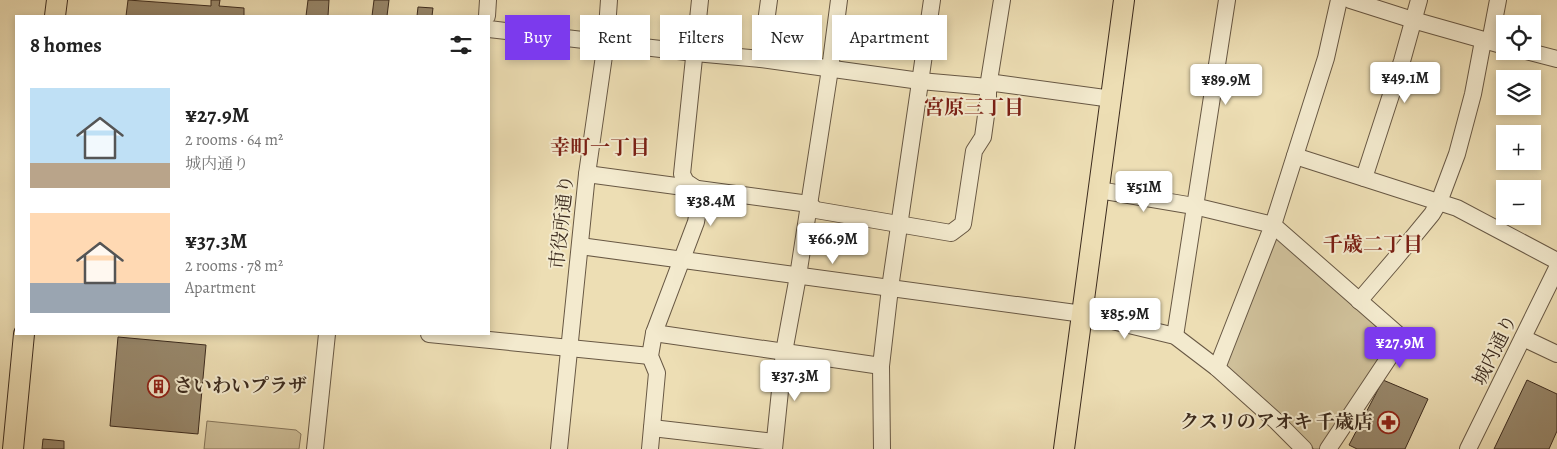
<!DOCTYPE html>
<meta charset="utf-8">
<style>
body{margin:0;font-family:Alegreya,"Noto Serif JP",serif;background:#f6f6f6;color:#222;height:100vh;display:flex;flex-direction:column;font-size:19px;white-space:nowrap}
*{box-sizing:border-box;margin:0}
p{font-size:16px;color:#767676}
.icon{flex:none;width:28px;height:28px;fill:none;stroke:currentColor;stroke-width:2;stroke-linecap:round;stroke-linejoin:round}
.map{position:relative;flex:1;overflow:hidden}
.sheet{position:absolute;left:15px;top:15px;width:475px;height:320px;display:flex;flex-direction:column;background:#fff;border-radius:0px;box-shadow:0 2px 8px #0003}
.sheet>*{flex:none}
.guide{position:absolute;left:505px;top:15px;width:475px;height:45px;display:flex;gap:10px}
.buttons{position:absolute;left:1496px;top:15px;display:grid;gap:10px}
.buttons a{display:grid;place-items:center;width:45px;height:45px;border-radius:0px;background:#fff;box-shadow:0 2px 8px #0003;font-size:25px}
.price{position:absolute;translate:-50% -42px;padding:0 11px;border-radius:5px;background:#fff;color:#222;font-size:16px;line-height:32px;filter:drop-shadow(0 1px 2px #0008)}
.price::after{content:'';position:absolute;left:50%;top:30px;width:15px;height:11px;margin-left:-8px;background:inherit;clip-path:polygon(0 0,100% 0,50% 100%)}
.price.selected{background:#7c3aed;color:#fff}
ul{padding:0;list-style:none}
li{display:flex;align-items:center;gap:15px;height:125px;padding:0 15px}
li span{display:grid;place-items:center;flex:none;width:140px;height:100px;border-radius:0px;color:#555}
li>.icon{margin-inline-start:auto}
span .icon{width:60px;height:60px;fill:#fffc;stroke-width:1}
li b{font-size:21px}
h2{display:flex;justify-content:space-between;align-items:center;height:60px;padding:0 15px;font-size:21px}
.chip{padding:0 18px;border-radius:0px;background:#fff;box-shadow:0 2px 8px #0003;font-size:18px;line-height:45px}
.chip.selected{background:#7c3aed;color:#fff}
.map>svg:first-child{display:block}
.green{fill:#cfc09a;stroke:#86765c}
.building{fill:#98886c;stroke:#3c2b1e}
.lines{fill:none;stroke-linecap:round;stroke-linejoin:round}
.minor-casing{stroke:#685844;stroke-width:18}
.major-casing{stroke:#3c2b1e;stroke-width:22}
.minor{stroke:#f3eace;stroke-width:16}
.major{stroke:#eddeb4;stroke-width:20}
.labels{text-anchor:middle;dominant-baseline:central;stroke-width:4;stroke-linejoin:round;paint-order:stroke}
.street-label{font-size:19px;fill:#3c2b1e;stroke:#f3eace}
.poi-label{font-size:19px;font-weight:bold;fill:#3c2b1e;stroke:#f3eace;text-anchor:start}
.neighbourhood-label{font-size:20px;font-weight:bold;fill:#7a1f14;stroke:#f3eace}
</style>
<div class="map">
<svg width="1557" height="449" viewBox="0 0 1557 449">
<rect width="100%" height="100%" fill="#eddeb4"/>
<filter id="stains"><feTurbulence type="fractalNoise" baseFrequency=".004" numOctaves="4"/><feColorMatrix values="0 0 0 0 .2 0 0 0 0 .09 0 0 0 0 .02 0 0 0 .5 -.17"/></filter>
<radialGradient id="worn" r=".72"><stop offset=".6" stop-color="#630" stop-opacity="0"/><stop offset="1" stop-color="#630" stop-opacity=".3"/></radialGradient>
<g class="green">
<path d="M1276,235l116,106 -72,108h-6l-41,-42 -49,-43z"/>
<path d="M207,421l89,9 5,4 -2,15h-95z"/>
</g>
<g class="building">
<path d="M128,0l83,6v-6h9l-1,6 25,2v8h-118z"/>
<path d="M308,0h21l-1,16h-22z"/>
<path d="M374,0h15l-2,16h-15z"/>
<path d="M418,7l15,1 -1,8h-15z"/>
<path d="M118,337l88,8 -8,89 -88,-8z"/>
<path d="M1383,380l45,19 -23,50h-48l-8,-4z"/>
<path d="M1527,380l30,14v37l-8,18h-55z"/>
<path d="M43,439l21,2v8h-22z"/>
</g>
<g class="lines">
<defs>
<g id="minor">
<path d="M1350,0l63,20 92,26"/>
<path d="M487,16l1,-16"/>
<path d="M489,29l206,24 66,6 159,22 68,6 7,-4 117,16"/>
<path d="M1490,42l8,-42"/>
<path d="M1526,51l31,8"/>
<path d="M761,59l8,-59"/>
<path d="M1295,156l162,52 100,53"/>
<path d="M587,174l222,30 7,6 135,23 12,-9 11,-73 9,-14 5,-36v-14l14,-87"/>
<path d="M1364,178l38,-117 17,-61"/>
<path d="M1099,190l95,16 79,19 129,113 -74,111"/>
<path d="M580,246l503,68 92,22 42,32 58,52 29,29"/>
<path d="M1359,301l36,-42 37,-45 7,-12 18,-48 16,-60 10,-53"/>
<path d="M654,333l227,33"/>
<path d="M429,334l221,22"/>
<path d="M1175,336l52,-336"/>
<path d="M1523,338l34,16"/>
<path d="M1217,368l56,-143 53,-167 13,-58"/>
<path d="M652,428l122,14"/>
<path d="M315,449l12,-115"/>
<path d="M559,449l28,-275 19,-132 3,-42"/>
<path d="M650,449l7,-76 -7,-17 4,-23 42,-111 4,-23 -5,-11 -9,-6 -4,-8 18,-174"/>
<path d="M774,449l10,-97 14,-76 32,-207 9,-69"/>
<path d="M882,449l-1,-83 9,-78 42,-288"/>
<path d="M1468,449l89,-181"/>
</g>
<g id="major">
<path d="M55,16l2,-16"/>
<path d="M13,449l11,-115"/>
<path d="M1064,449l60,-449"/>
</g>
</defs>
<use href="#minor" class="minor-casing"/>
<use href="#major" class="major-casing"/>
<use href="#minor" class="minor"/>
<use href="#major" class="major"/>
</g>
<defs>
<symbol id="building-ring" viewBox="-11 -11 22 22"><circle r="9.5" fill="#f3eace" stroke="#8f2418" stroke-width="1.5"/><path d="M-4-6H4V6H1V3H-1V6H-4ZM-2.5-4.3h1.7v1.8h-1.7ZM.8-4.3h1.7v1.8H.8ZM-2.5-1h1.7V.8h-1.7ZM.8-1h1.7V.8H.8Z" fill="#8f2418"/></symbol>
<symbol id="pharmacy-ring" viewBox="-11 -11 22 22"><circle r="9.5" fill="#f3eace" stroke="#8f2418" stroke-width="1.5"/><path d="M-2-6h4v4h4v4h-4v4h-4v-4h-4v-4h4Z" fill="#8f2418"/></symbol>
</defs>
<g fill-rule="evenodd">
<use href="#building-ring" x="146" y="374" width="25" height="25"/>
<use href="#pharmacy-ring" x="1376" y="410" width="25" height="25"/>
</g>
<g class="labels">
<g class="street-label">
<text transform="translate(562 222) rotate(-84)">市役所通り</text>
<text transform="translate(1495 350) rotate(-64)">城内通り</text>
</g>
<g class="poi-label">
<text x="174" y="386">さいわいプラザ</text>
<text x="1373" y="422" text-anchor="end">クスリのアオキ 千歳店</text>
</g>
<g class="neighbourhood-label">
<text x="974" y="107">宮原三丁目</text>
<text x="600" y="147">幸町一丁目</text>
<text x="1373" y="244">千歳二丁目</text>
</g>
</g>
<rect width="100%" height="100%" filter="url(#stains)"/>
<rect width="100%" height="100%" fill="url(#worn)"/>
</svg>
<div class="buttons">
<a><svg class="icon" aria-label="locate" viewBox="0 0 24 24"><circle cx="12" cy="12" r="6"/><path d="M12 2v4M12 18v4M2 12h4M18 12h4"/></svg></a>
<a><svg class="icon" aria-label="layers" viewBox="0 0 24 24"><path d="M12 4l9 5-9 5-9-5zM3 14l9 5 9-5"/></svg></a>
<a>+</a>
<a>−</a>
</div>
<b class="price" style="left:1405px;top:104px">¥49.1M</b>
<b class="price" style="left:1226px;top:106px">¥89.9M</b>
<b class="price" style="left:1144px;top:213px">¥51M</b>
<b class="price" style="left:711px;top:227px">¥38.4M</b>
<b class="price" style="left:833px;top:265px">¥66.9M</b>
<b class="price" style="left:1125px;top:340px">¥85.9M</b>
<b class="price selected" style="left:1400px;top:369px">¥27.9M</b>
<b class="price" style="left:795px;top:402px">¥37.3M</b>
<div class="guide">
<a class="chip selected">Buy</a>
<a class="chip">Rent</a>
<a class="chip">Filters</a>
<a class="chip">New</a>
<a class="chip">Apartment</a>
</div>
<section class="sheet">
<h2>8 homes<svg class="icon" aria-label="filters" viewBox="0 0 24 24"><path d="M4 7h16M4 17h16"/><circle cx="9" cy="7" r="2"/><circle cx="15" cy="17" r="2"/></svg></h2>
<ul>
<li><span style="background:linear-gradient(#bfe0f5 75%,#b9a48a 0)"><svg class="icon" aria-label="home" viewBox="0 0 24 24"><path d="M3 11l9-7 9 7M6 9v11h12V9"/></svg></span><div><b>¥27.9M</b><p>2 rooms · 64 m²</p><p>城内通り</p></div></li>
<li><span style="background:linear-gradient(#ffd9b3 70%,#9aa5b1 0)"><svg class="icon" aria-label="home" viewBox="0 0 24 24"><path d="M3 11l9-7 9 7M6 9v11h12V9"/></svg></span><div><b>¥37.3M</b><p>2 rooms · 78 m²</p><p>Apartment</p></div></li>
</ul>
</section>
</div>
